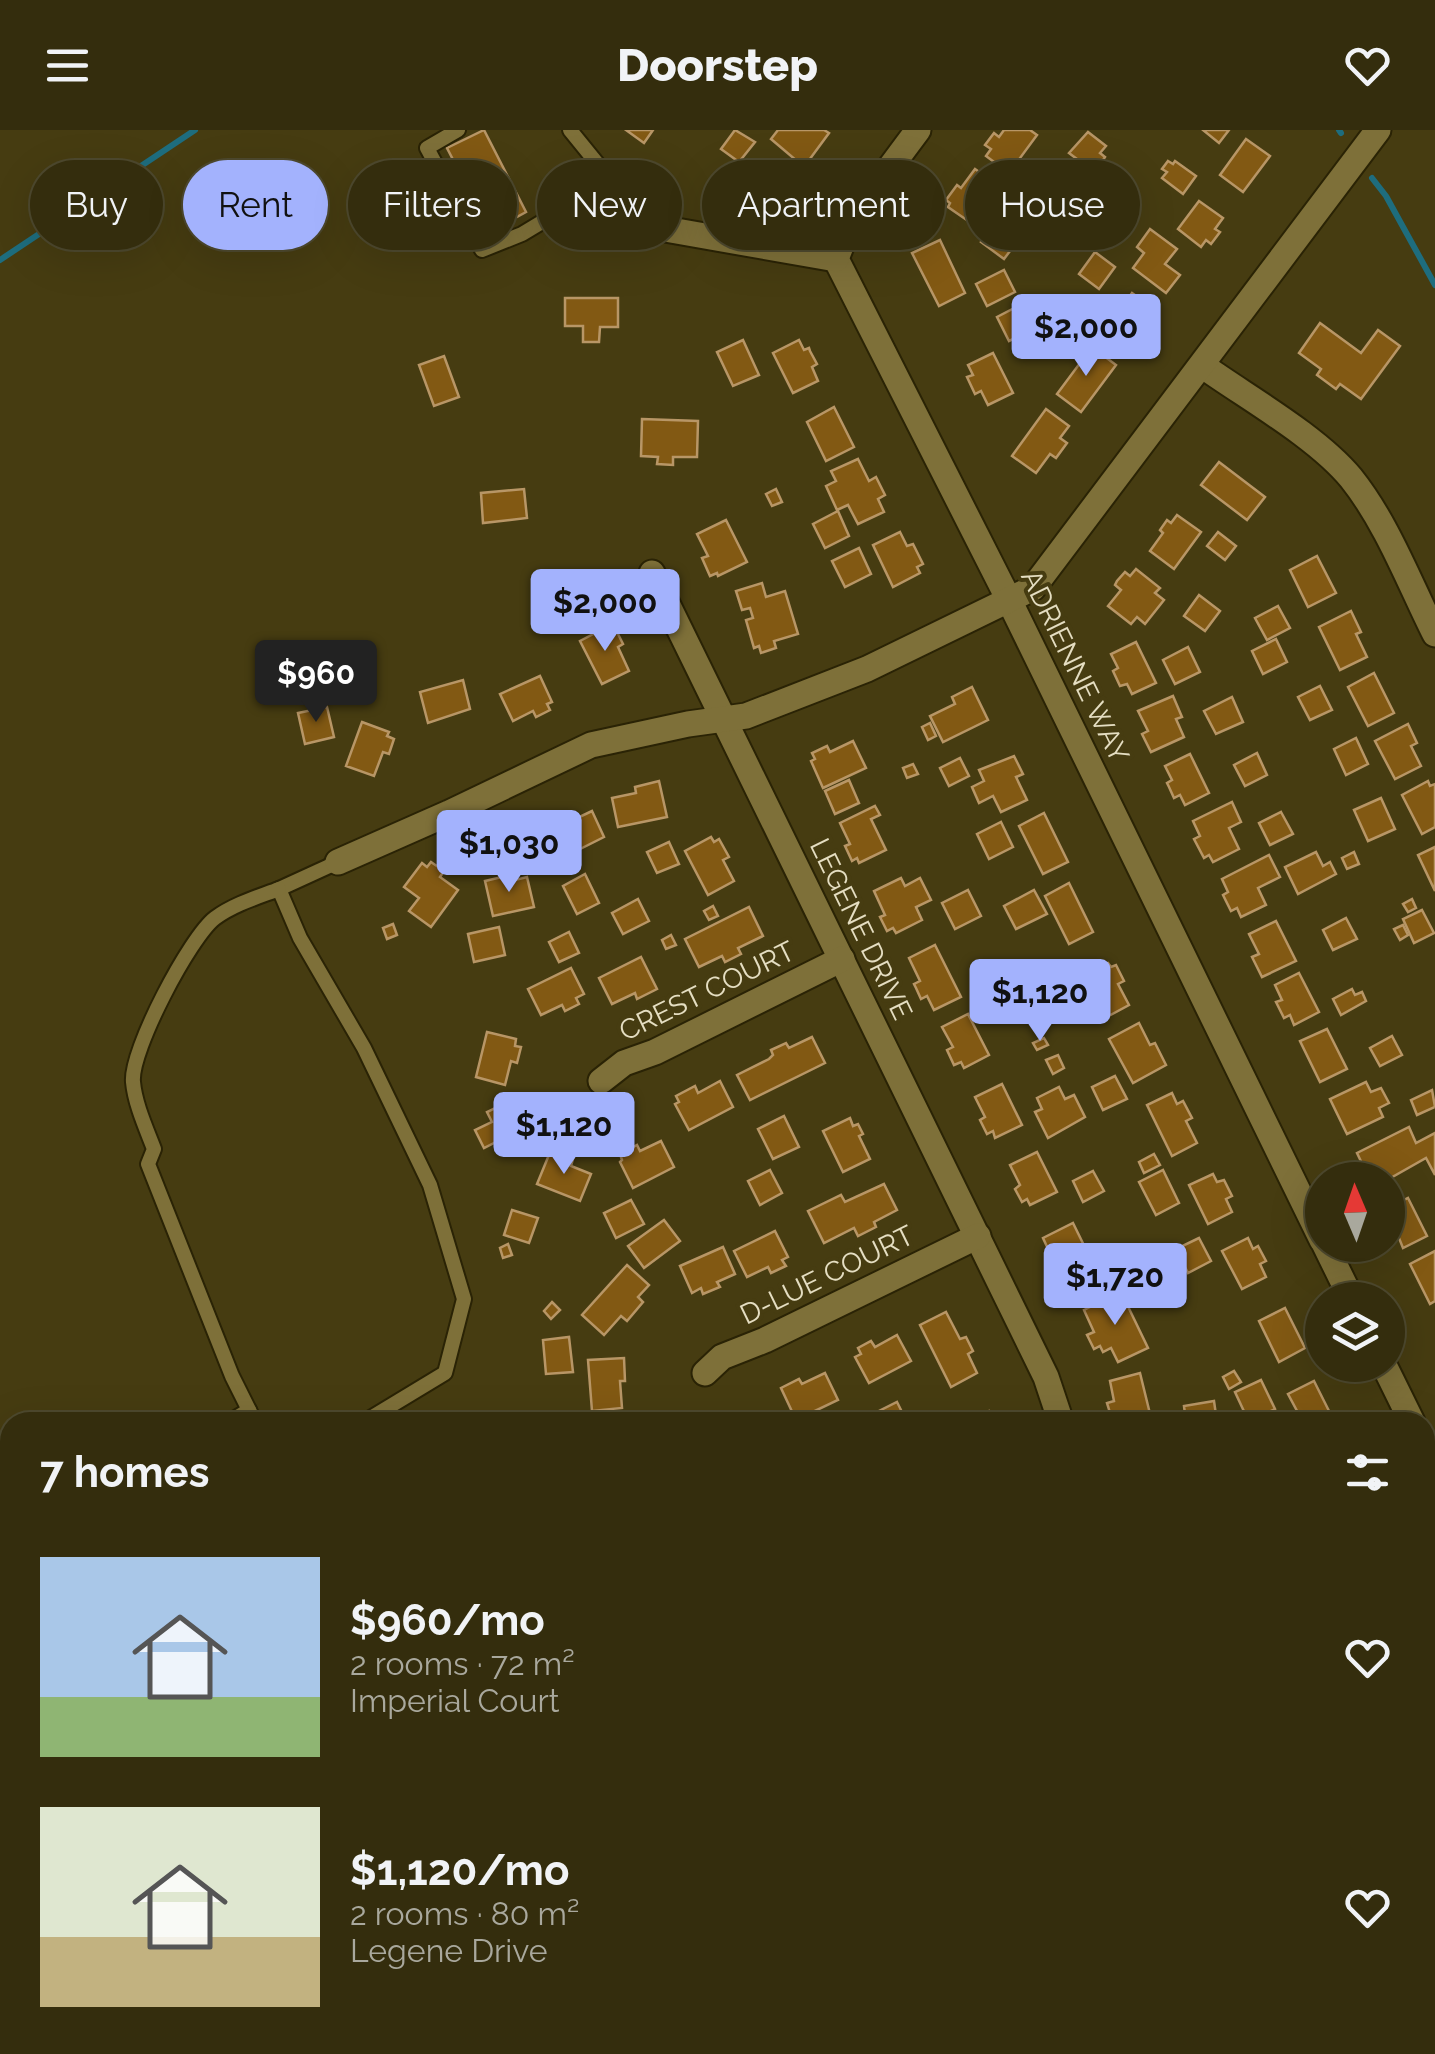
<!DOCTYPE html>
<meta charset="utf-8">
<style>
body{margin:0;font-family:Raleway,sans-serif;background:#3c3516;color:#f1f3f6;height:100vh;display:flex;flex-direction:column;font-size:38px;white-space:nowrap}
*{box-sizing:border-box;margin:0}
p{font-size:32px;color:#a9a89d}
.icon{flex:none;width:55px;height:55px;fill:none;stroke:currentColor;stroke-width:2;stroke-linecap:round;stroke-linejoin:round}
.map{position:relative;flex:1;overflow:hidden}
.sheet{position:absolute;left:0px;top:1282px;width:1435px;height:642px;display:flex;flex-direction:column;background:#342d0d;border-radius:30px 30px 0 0;box-shadow:0 10px 40px #0002,0 0 0 2px #4e492e}
.sheet>*{flex:none}
.guide{position:absolute;left:30px;top:30px;width:1375px;height:90px;display:flex;gap:20px}
.needle{width:65px;rotate:358deg}
.controls{position:absolute;left:1305px;top:1032px;display:grid;gap:20px}
.controls a{display:grid;place-items:center;width:100px;height:100px;border-radius:50%;background:#342d0d;box-shadow:0 10px 40px #0002,0 0 0 2px #4e492e;font-size:50px}
.price{position:absolute;translate:-50% -85px;padding:0 22px;border-radius:10px;background:#a3b2fd;color:#111;font-size:32px;line-height:65px;filter:drop-shadow(0 2px 5px #0008)}
.price::after{content:'';position:absolute;left:50%;top:60px;width:30px;height:22px;margin-left:-15px;background:inherit;clip-path:polygon(0 0,100% 0,50% 100%)}
.price.selected{background:#222;color:#fff}
ul{padding:0;list-style:none}
li{display:flex;align-items:center;gap:30px;height:250px;padding:0 40px}
li span{display:grid;place-items:center;flex:none;width:280px;height:200px;border-radius:0px;color:#555}
li>.icon{margin-inline-start:auto}
span .icon{width:120px;height:120px;fill:#fffc;stroke-width:1}
li b{font-size:42px}
h2{display:flex;justify-content:space-between;align-items:center;height:120px;padding:0 40px;font-size:42px}
.pill{padding:0 35px;border-radius:45px;background:#342d0d;box-shadow:0 10px 40px #0002,0 0 0 2px #4e492e;font-size:35px;line-height:90px}
.pill.selected{background:#a3b2fd;color:#111}
header{display:flex;justify-content:space-between;align-items:center;height:130px;padding:0 40px;background:#342d0d;font-size:45px;font-weight:800}
.map>svg:first-child{display:block}
.lines{fill:none;stroke-linecap:round;stroke-linejoin:round}
.stream{stroke:#1e6d7e;stroke-width:6}
.building{fill:#825913;stroke:#b89666;stroke-width:2.5}
.service-casing{stroke:#2a2305;stroke-width:18}
.minor-casing{stroke:#2a2305;stroke-width:29}
.service{stroke:#7e7039;stroke-width:14}
.minor{stroke:#7e7039;stroke-width:25}
.labels{text-anchor:middle;dominant-baseline:central;stroke-width:8;stroke-linejoin:round;paint-order:stroke}
.street-label{font-size:28px;fill:#e5dec2;stroke:#463c11}
</style>
<header><svg class="icon" aria-label="menu" viewBox="0 0 24 24"><path d="M4 6h16M4 12h16M4 18h16"/></svg>Doorstep<svg class="icon" aria-label="heart" viewBox="0 0 24 24"><path d="M12 20l-8-8c-3-5 5-10 8-4 3-6 11-1 8 4z"/></svg></header>
<div class="map">
<svg width="1435" height="1924" viewBox="0 0 1435 1924">
<rect width="100%" height="100%" fill="#463c11"/>
<g class="lines">
<g class="stream">
<path d="M1339,0l2,3"/>
<path d="M1372,48l14,18 49,89"/>
<path d="M0,130l195,-130"/>
<path d="M0,1673l10,4"/>
<path d="M401,1915l9,9"/>
</g>
</g>
<g class="building">
<path d="M484,0l42,82 -20,11 -27,-55 -17,9 -15,-29z"/>
<path d="M626,0h27l-9,13z"/>
<path d="M735,0l20,12 -16,20 -18,-13z"/>
<path d="M778,0h46l5,3 -25,34 -33,-28z"/>
<path d="M1004,0h26l7,5 -28,38 -23,-17 5,-7 -6,-4 9,-12 5,4z"/>
<path d="M1203,0h26l-10,13z"/>
<path d="M1088,2l18,14 -6,7 5,4 -8,12 -6,-4 -2,3 -20,-15z"/>
<path d="M1246,9l24,17 -27,36 -23,-17z"/>
<path d="M769,31l24,18 -3,4 3,3 -9,12 -4,-2 -14,18 -23,-17z"/>
<path d="M1168,31l5,3 2,-3 21,15 -13,18 -21,-16 5,-6 -5,-3z"/>
<path d="M975,39l24,17 -11,17 7,5 -12,17 -8,-6 -4,4 -23,-16 2,-4 -4,-3 11,-15 4,3z"/>
<path d="M1038,43l19,14 -8,11 5,4 -6,9 -26,-17z"/>
<path d="M1199,71l24,17 -8,11 5,3 -9,12 -5,-4 -5,7 -23,-18z"/>
<path d="M1071,86l7,5 -8,11 -7,-5z"/>
<path d="M992,96l24,17 -12,16 -23,-17z"/>
<path d="M1150,99l27,20 -12,15 15,11 -14,18 -33,-25 11,-15 -7,-6z"/>
<path d="M940,110l25,53 -26,13 -27,-53z"/>
<path d="M1095,122l20,15 -16,22 -20,-15z"/>
<path d="M1004,140l11,22 -28,14 -11,-22z"/>
<path d="M1132,163l24,17 -27,36 -23,-17z"/>
<path d="M565,168h53v29h-18l-1,15h-16v-16h-18z"/>
<path d="M1024,173l12,25 -27,13 -12,-24z"/>
<path d="M1320,193l41,30 17,-23 22,16 -39,53 -21,-15 -4,5 -19,-14 4,-6 -22,-16z"/>
<path d="M743,210l16,35 -26,11 -16,-34z"/>
<path d="M799,210l5,10 5,-2 1,3 7,13 -5,3 6,14 -25,12 -20,-40z"/>
<path d="M1092,217l24,18 -35,47 -24,-18z"/>
<path d="M993,223l20,40 -25,12 -7,-14 -6,3 -8,-17 6,-2 -5,-10z"/>
<path d="M444,226l15,41 -25,9 -15,-41z"/>
<path d="M834,277l20,40 -28,14 -19,-39z"/>
<path d="M1046,279l23,17 -9,12 7,5 -11,15 -6,-4 -14,19 -24,-17z"/>
<path d="M642,289l56,2 -1,36h-24v8l-16,-1 1,-7 -17,-1z"/>
<path d="M858,329l11,22 7,-4 9,18 -7,4 6,13 -26,12 -10,-19 -11,5 -11,-24 10,-5 -5,-10z"/>
<path d="M1219,332l46,35 -18,23 -46,-35z"/>
<path d="M524,359l3,29 -44,5 -2,-30z"/>
<path d="M776,359l6,13 -10,4 -6,-12z"/>
<path d="M838,381l11,25 -24,12 -12,-24z"/>
<path d="M1177,385l24,17 -27,37 -24,-18 13,-18 -3,-3 7,-10 4,3z"/>
<path d="M726,390l21,42 -29,14 -1,-3 -7,3 -8,-18 6,-2 -11,-22z"/>
<path d="M900,402l7,14 6,-2 10,20 -6,3 3,6 -27,14 -20,-42z"/>
<path d="M1218,402l18,14 -11,14 -18,-14z"/>
<path d="M859,418l12,26 -26,13 -13,-26z"/>
<path d="M1317,426l19,37 -28,14 -18,-37z"/>
<path d="M1136,439l24,19 -5,5 9,7 -19,24 -8,-7 -6,7 -23,-18 13,-16 -6,-5 2,-4 8,-9 5,4z"/>
<path d="M762,453l4,14 19,-6 13,43 -24,7 2,7 -15,5 -2,-7 -5,2 -8,-28 7,-2 -3,-10 -8,2 -6,-19z"/>
<path d="M574,456l9,21 -30,13 -10,-21z"/>
<path d="M1199,465l21,16 -15,20 -21,-15z"/>
<path d="M1278,476l12,22 -23,12 -12,-22z"/>
<path d="M1351,481l10,21 -5,2 11,23 -27,13 -21,-43z"/>
<path d="M607,497l3,5 6,-2 7,14 -5,3 11,24 -27,13 -22,-43z"/>
<path d="M1276,509l11,23 -24,12 -11,-23z"/>
<path d="M1136,512l20,41 -24,11 -5,-10 -7,2 -7,-15 5,-3 -7,-14z"/>
<path d="M1188,517l12,25 -25,12 -12,-24z"/>
<path d="M1374,543l20,40 -26,13 -20,-39z"/>
<path d="M540,546l12,26 -5,2 3,6 -14,7 -3,-6 -20,10 -13,-27z"/>
<path d="M463,550l7,29 -42,14 -8,-31z"/>
<path d="M1320,556l12,24 -22,10 -12,-23z"/>
<path d="M972,557l16,33 -45,22 -13,-26 25,-12 -3,-7z"/>
<path d="M1173,566l9,21 -6,2 8,18 -33,15 -9,-18 6,-3 -10,-20z"/>
<path d="M1232,567l11,25 -27,12 -12,-23z"/>
<path d="M327,577l7,30 -29,7 -7,-31z"/>
<path d="M362,592l27,10 -2,4 7,3 -5,15 -6,-2 -9,24 -28,-10z"/>
<path d="M930,593l6,13 -8,4 -6,-13z"/>
<path d="M1408,594l9,19 -6,3 10,20 -26,13 -20,-38z"/>
<path d="M1356,608l12,26 -22,11 -12,-26z"/>
<path d="M853,611l13,27 -43,20 -12,-27 4,-2 -3,-6 15,-7 3,6z"/>
<path d="M1257,623l10,22 -22,11 -11,-21z"/>
<path d="M1190,624l19,39 -24,12 -5,-10 -6,3 -5,-11 -2,-4 5,-3 -7,-14z"/>
<path d="M1014,626l9,18 -7,3 11,23 -26,12 -8,-16 -14,7 -7,-16 12,-6 -5,-11z"/>
<path d="M960,628l9,18 -20,10 -9,-18z"/>
<path d="M913,634l5,10 -11,4 -4,-10z"/>
<path d="M849,650l10,23 -24,11 -10,-23z"/>
<path d="M659,651l8,36 -49,10 -6,-29 24,-5 -1,-6z"/>
<path d="M1428,651l2,5 5,-2v43l-13,7 -20,-39z"/>
<path d="M1381,668l14,31 -27,12 -14,-31z"/>
<path d="M1232,672l9,20 -12,6 10,21 -26,13 -4,-7 -5,3 -10,-19 6,-3 -7,-15z"/>
<path d="M875,676l5,9 -9,4 15,31 -27,13 -2,-5 -5,3 -7,-15 5,-2 -10,-21z"/>
<path d="M592,681l12,26 -40,20 -13,-26 4,-2 -3,-5 15,-8 2,6z"/>
<path d="M1281,682l12,22 -23,11 -11,-22z"/>
<path d="M1044,683l24,49 -25,12 -24,-48z"/>
<path d="M1001,692l12,25 -24,12 -12,-25z"/>
<path d="M711,707l3,5 5,-3 10,18 -6,3 11,21 -26,14 -23,-44z"/>
<path d="M669,712l10,22 -22,9 -10,-21z"/>
<path d="M1435,717v44l-17,-36z"/>
<path d="M1316,722l7,14 7,-4 6,12 -38,20 -13,-27z"/>
<path d="M1354,722l5,12 -12,5 -5,-11z"/>
<path d="M1269,725l11,22 -22,11 8,17 -25,12 -4,-9 -6,3 -8,-16 5,-3 -6,-13z"/>
<path d="M431,732l13,9 -4,6 18,13 -27,37 -22,-16 10,-13 -15,-11 18,-24 5,4z"/>
<path d="M585,744l14,29 -22,11 -14,-28z"/>
<path d="M506,746l1,6 20,-5 7,30 -41,9 -8,-35z"/>
<path d="M901,748l4,8 15,-8 11,22 -15,7 6,13 -26,13 -3,-5 -6,3 -7,-14 5,-2 -11,-24z"/>
<path d="M1069,753l24,49 -24,12 -24,-48z"/>
<path d="M968,760l13,26 -26,13 -13,-26z"/>
<path d="M1034,760l13,24 -31,15 -12,-23z"/>
<path d="M638,769l11,22 -26,13 -11,-21z"/>
<path d="M1412,769l4,9 -8,4 -5,-8z"/>
<path d="M713,776l5,10 -9,4 -5,-9z"/>
<path d="M749,777l14,29 -25,12 3,6 -16,8 -3,-6 -23,11 -14,-28z"/>
<path d="M1422,780l12,23 -20,10 -11,-24z"/>
<path d="M1346,788l11,21 -24,11 -10,-20z"/>
<path d="M1276,791l20,40 -34,16 -10,-20 7,-3 -10,-20z"/>
<path d="M393,794l4,11 -10,4 -4,-11z"/>
<path d="M1403,795l5,10 -8,5 -6,-11z"/>
<path d="M499,797l6,28 -31,7 -6,-28z"/>
<path d="M569,802l10,21 -20,9 -10,-20z"/>
<path d="M671,805l5,10 -10,4 -4,-9z"/>
<path d="M935,815l26,52 -27,13 -7,-14 -6,3 -5,-11 -2,-4 6,-3 -11,-23z"/>
<path d="M641,827l16,32 -20,10 -2,-6 -23,11 -13,-26z"/>
<path d="M1061,833l11,24 -20,10 -12,-24z"/>
<path d="M1108,833l3,4 5,-2 8,16 -6,3 11,21 -26,14 -22,-43z"/>
<path d="M571,838l13,26 -8,4 3,6 -14,7 -3,-6 -21,10 -13,-26z"/>
<path d="M1299,843l20,39 -25,13 -4,-10 -6,3 -8,-16 6,-2 -7,-15z"/>
<path d="M1352,859l3,6 7,-3 4,9 -25,14 -8,-16z"/>
<path d="M968,884l21,41 -25,13 -3,-6 -7,3 -7,-15 6,-3 -11,-20z"/>
<path d="M1139,893l11,22 5,-2 11,22 -33,18 -24,-44z"/>
<path d="M1327,899l20,40 -27,13 -20,-41z"/>
<path d="M487,902l29,7 -1,7 6,1 -4,16 -6,-2 -6,24 -29,-8z"/>
<path d="M1392,906l10,19 -22,11 -10,-18z"/>
<path d="M812,907l13,26 -75,37 -13,-25 32,-16 4,-4 -2,-5 15,-7 3,5z"/>
<path d="M1044,908l4,7 -11,5 -4,-7z"/>
<path d="M1058,925l6,13 -11,6 -7,-14z"/>
<path d="M1115,946l12,23 -24,11 -11,-23z"/>
<path d="M720,951l13,26 -44,23 -14,-26 4,-2 -3,-6 19,-10 3,7z"/>
<path d="M1366,952l5,10 10,-4 8,15 -10,5 4,9 -36,17 -17,-35z"/>
<path d="M1002,954l20,41 -27,13 -2,-7 -6,3 -7,-14 5,-3 -10,-20z"/>
<path d="M1059,957l6,12 9,-4 11,22 -37,21 -13,-26 7,-3 -5,-11z"/>
<path d="M1432,960l3,17 -18,8 -6,-15z"/>
<path d="M1172,963l5,11 6,-3 9,17 -6,3 11,22 -25,13 -25,-51z"/>
<path d="M514,969l2,5 6,-3 5,9 2,6 -5,2 12,24 -26,12 -8,-15 -18,9 -9,-18 17,-8 -5,-10z"/>
<path d="M784,986l15,31 -26,12 -15,-30z"/>
<path d="M850,988l3,8 5,-2 5,10 -4,2 11,23 -27,13 -20,-41z"/>
<path d="M1409,997l7,16 19,-10v42l-9,-17 -39,22h-17l-13,-27z"/>
<path d="M661,1011l13,26 -41,21 -13,-26 2,-2 -2,-6 17,-9 3,6z"/>
<path d="M551,1020l22,9 -2,7 20,8 -11,27 -43,-17z"/>
<path d="M1037,1022l20,40 -27,13 -3,-6 -5,3 -7,-13 5,-4 -10,-20z"/>
<path d="M1154,1024l6,11 -16,8 -5,-11z"/>
<path d="M770,1040l12,23 -22,12 -12,-24z"/>
<path d="M1163,1040l16,33 -23,12 -17,-33z"/>
<path d="M1093,1041l11,20 -21,11 -10,-21z"/>
<path d="M1213,1044l4,8 7,-2 8,16 -6,3 6,13 -24,12 -19,-39z"/>
<path d="M884,1054l13,26 -23,12 2,5 -18,9 -4,-8 -30,15 -16,-32 33,-16 4,7z"/>
<path d="M1408,1068l19,38 -24,12 -4,-10 -5,3 -6,-13 4,-4 -4,-16z"/>
<path d="M631,1070l13,24 -28,14 -12,-25z"/>
<path d="M512,1080l26,8 -9,25 -25,-8z"/>
<path d="M664,1090l16,21 -36,27 -16,-22z"/>
<path d="M1073,1093l26,53 -25,13 -12,-25 -6,2 -13,-28z"/>
<path d="M775,1101l13,26 -6,3 4,6 -15,7 -3,-6 -21,10 -13,-26z"/>
<path d="M1199,1108l12,23 -23,12 -12,-24z"/>
<path d="M1248,1108l5,11 5,-3 8,15 -6,3 6,13 -24,12 -20,-38z"/>
<path d="M508,1114l4,11 -9,3 -3,-10z"/>
<path d="M723,1117l12,27 -18,8 3,5 -17,7 -2,-6 -9,5 -12,-27z"/>
<path d="M1435,1121v50l-5,3 -20,-40z"/>
<path d="M627,1135l22,20 -11,12 5,5 -16,19 -6,-5 -17,19 -22,-20z"/>
<path d="M1121,1162l27,56 -30,14 -7,-14 -8,4 -3,-6 -6,3 -7,-14 7,-3 -10,-22z"/>
<path d="M552,1172l8,8 -9,9 -7,-8z"/>
<path d="M1285,1178l20,40 -26,14 -20,-41z"/>
<path d="M946,1182l14,27 6,-2 7,14 -5,3 9,19 -26,14 -31,-62z"/>
<path d="M897,1205l14,26 -42,22 -14,-26 6,-3 -3,-6 13,-7 4,6z"/>
<path d="M569,1207l4,35 -27,2 -3,-34z"/>
<path d="M624,1228l1,23h-5l2,27 -30,3 -4,-51z"/>
<path d="M1234,1241l7,11 -12,7 -6,-12z"/>
<path d="M825,1243l13,27 -42,20 -15,-32 18,-9 3,5z"/>
<path d="M1140,1243l12,49h-33l-1,-4 -6,1 -5,-16 7,-2 -4,-20z"/>
<path d="M1261,1250l14,29 -26,13 -14,-30z"/>
<path d="M1314,1251l20,40 -3,1h-28l-15,-28z"/>
<path d="M1214,1271l3,21h-31l-2,-16z"/>
<path d="M897,1272l10,20h-37l-3,-5z"/>
<path d="M989,1281l2,5 6,-1 2,7h-37l-1,-3z"/>
<path d="M1425,1438l10,7v34l-4,6 -6,-4z"/>
<path d="M1430,1516l5,3v29l-10,-5v-17z"/>
<path d="M1425,1545l10,5 -2,10 -8,-4z"/>
<path d="M1425,1649l10,2v35l-10,-3z"/>
<path d="M0,1829l10,4v28l-10,-4z"/>
<path d="M9,1897l1,18h43l-4,9h-49z"/>
<path d="M1054,1915h54l-8,9h-36z"/>
<path d="M1173,1915h20l10,9h-38z"/>
<path d="M1420,1915h11l-1,9h-11z"/>
</g>
<g class="lines">
<defs>
<g id="service">
<path d="M458,0l-31,18 55,102 40,-16 88,-53"/>
<path d="M570,0l78,96"/>
<path d="M338,732l-59,27 21,49 64,110 66,137 34,114 -19,74 -81,49"/>
<path d="M229,1292l20,-12"/>
<path d="M255,1292l-23,-46 -84,-212 6,-15c-8,-21 -19,-45 -21,-67 -3,-31 57,-145 82,-164 19,-14 43,-21 64,-29"/>
</g>
<g id="minor">
<path d="M918,0l-67,90 -15,39 173,341 313,640"/>
<path d="M648,96l188,33"/>
<path d="M1203,236c45,32 113,70 148,112 36,45 58,104 84,156"/>
<path d="M652,443l394,804 15,45"/>
<path d="M338,732l111,-49 142,-68 97,-21 58,-8 121,-47 166,-81 345,-458"/>
<path d="M601,951l23,-18 31,-11 187,-93"/>
<path d="M1325,1115l27,55"/>
<path d="M1384,1235l28,57"/>
<path d="M705,1243l17,-16 43,-17 213,-104"/>
<path d="M1425,1319l10,21"/>
<path d="M986,1915l5,9"/>
</g>
</defs>
<use href="#service" class="service-casing"/>
<use href="#minor" class="minor-casing"/>
<use href="#service" class="service"/>
<use href="#minor" class="minor"/>
</g>
<g class="labels">
<g class="street-label">
<text transform="translate(1075 536) rotate(64)">ADRIENNE WAY</text>
<text transform="translate(861 799) rotate(64)">LEGENE DRIVE</text>
<text transform="translate(707 861) rotate(-26)">CREST COURT</text>
<text transform="translate(827 1145) rotate(-26)">D-LUE COURT</text>
</g>
</g>
</svg>
<div class="controls">
<a><svg class="needle" viewBox="-14 -14 28 28"><path d="M0-13l5 13h-10z" fill="#e53935"/><path d="M0 13l5-13h-10z" fill="#a9a89d"/></svg></a>
<a><svg class="icon" aria-label="layers" viewBox="0 0 24 24"><path d="M12 4l9 5-9 5-9-5zM3 14l9 5 9-5"/></svg></a>
</div>
<b class="price" style="left:1086px;top:249px">$2,000</b>
<b class="price" style="left:605px;top:524px">$2,000</b>
<b class="price selected" style="left:316px;top:595px">$960</b>
<b class="price" style="left:509px;top:765px">$1,030</b>
<b class="price" style="left:1040px;top:914px">$1,120</b>
<b class="price" style="left:564px;top:1047px">$1,120</b>
<b class="price" style="left:1115px;top:1198px">$1,720</b>
<div class="guide">
<a class="pill">Buy</a>
<a class="pill selected">Rent</a>
<a class="pill">Filters</a>
<a class="pill">New</a>
<a class="pill">Apartment</a>
<a class="pill">House</a>
</div>
<section class="sheet">
<h2>7 homes<svg class="icon" aria-label="filters" viewBox="0 0 24 24"><path d="M4 7h16M4 17h16"/><circle cx="9" cy="7" r="2"/><circle cx="15" cy="17" r="2"/></svg></h2>
<ul>
<li><span style="background:linear-gradient(#a9c7e8 70%,#8fb573 0)"><svg class="icon" aria-label="home" viewBox="0 0 24 24"><path d="M3 11l9-7 9 7M6 9v11h12V9"/></svg></span><div><b>$960/mo</b><p>2 rooms · 72 m²</p><p>Imperial Court</p></div><svg class="icon" aria-label="heart" viewBox="0 0 24 24"><path d="M12 20l-8-8c-3-5 5-10 8-4 3-6 11-1 8 4z"/></svg></li>
<li><span style="background:linear-gradient(#dfe7d0 65%,#c2b280 0)"><svg class="icon" aria-label="home" viewBox="0 0 24 24"><path d="M3 11l9-7 9 7M6 9v11h12V9"/></svg></span><div><b>$1,120/mo</b><p>2 rooms · 80 m²</p><p>Legene Drive</p></div><svg class="icon" aria-label="heart" viewBox="0 0 24 24"><path d="M12 20l-8-8c-3-5 5-10 8-4 3-6 11-1 8 4z"/></svg></li>
</ul>
</section>
</div>
